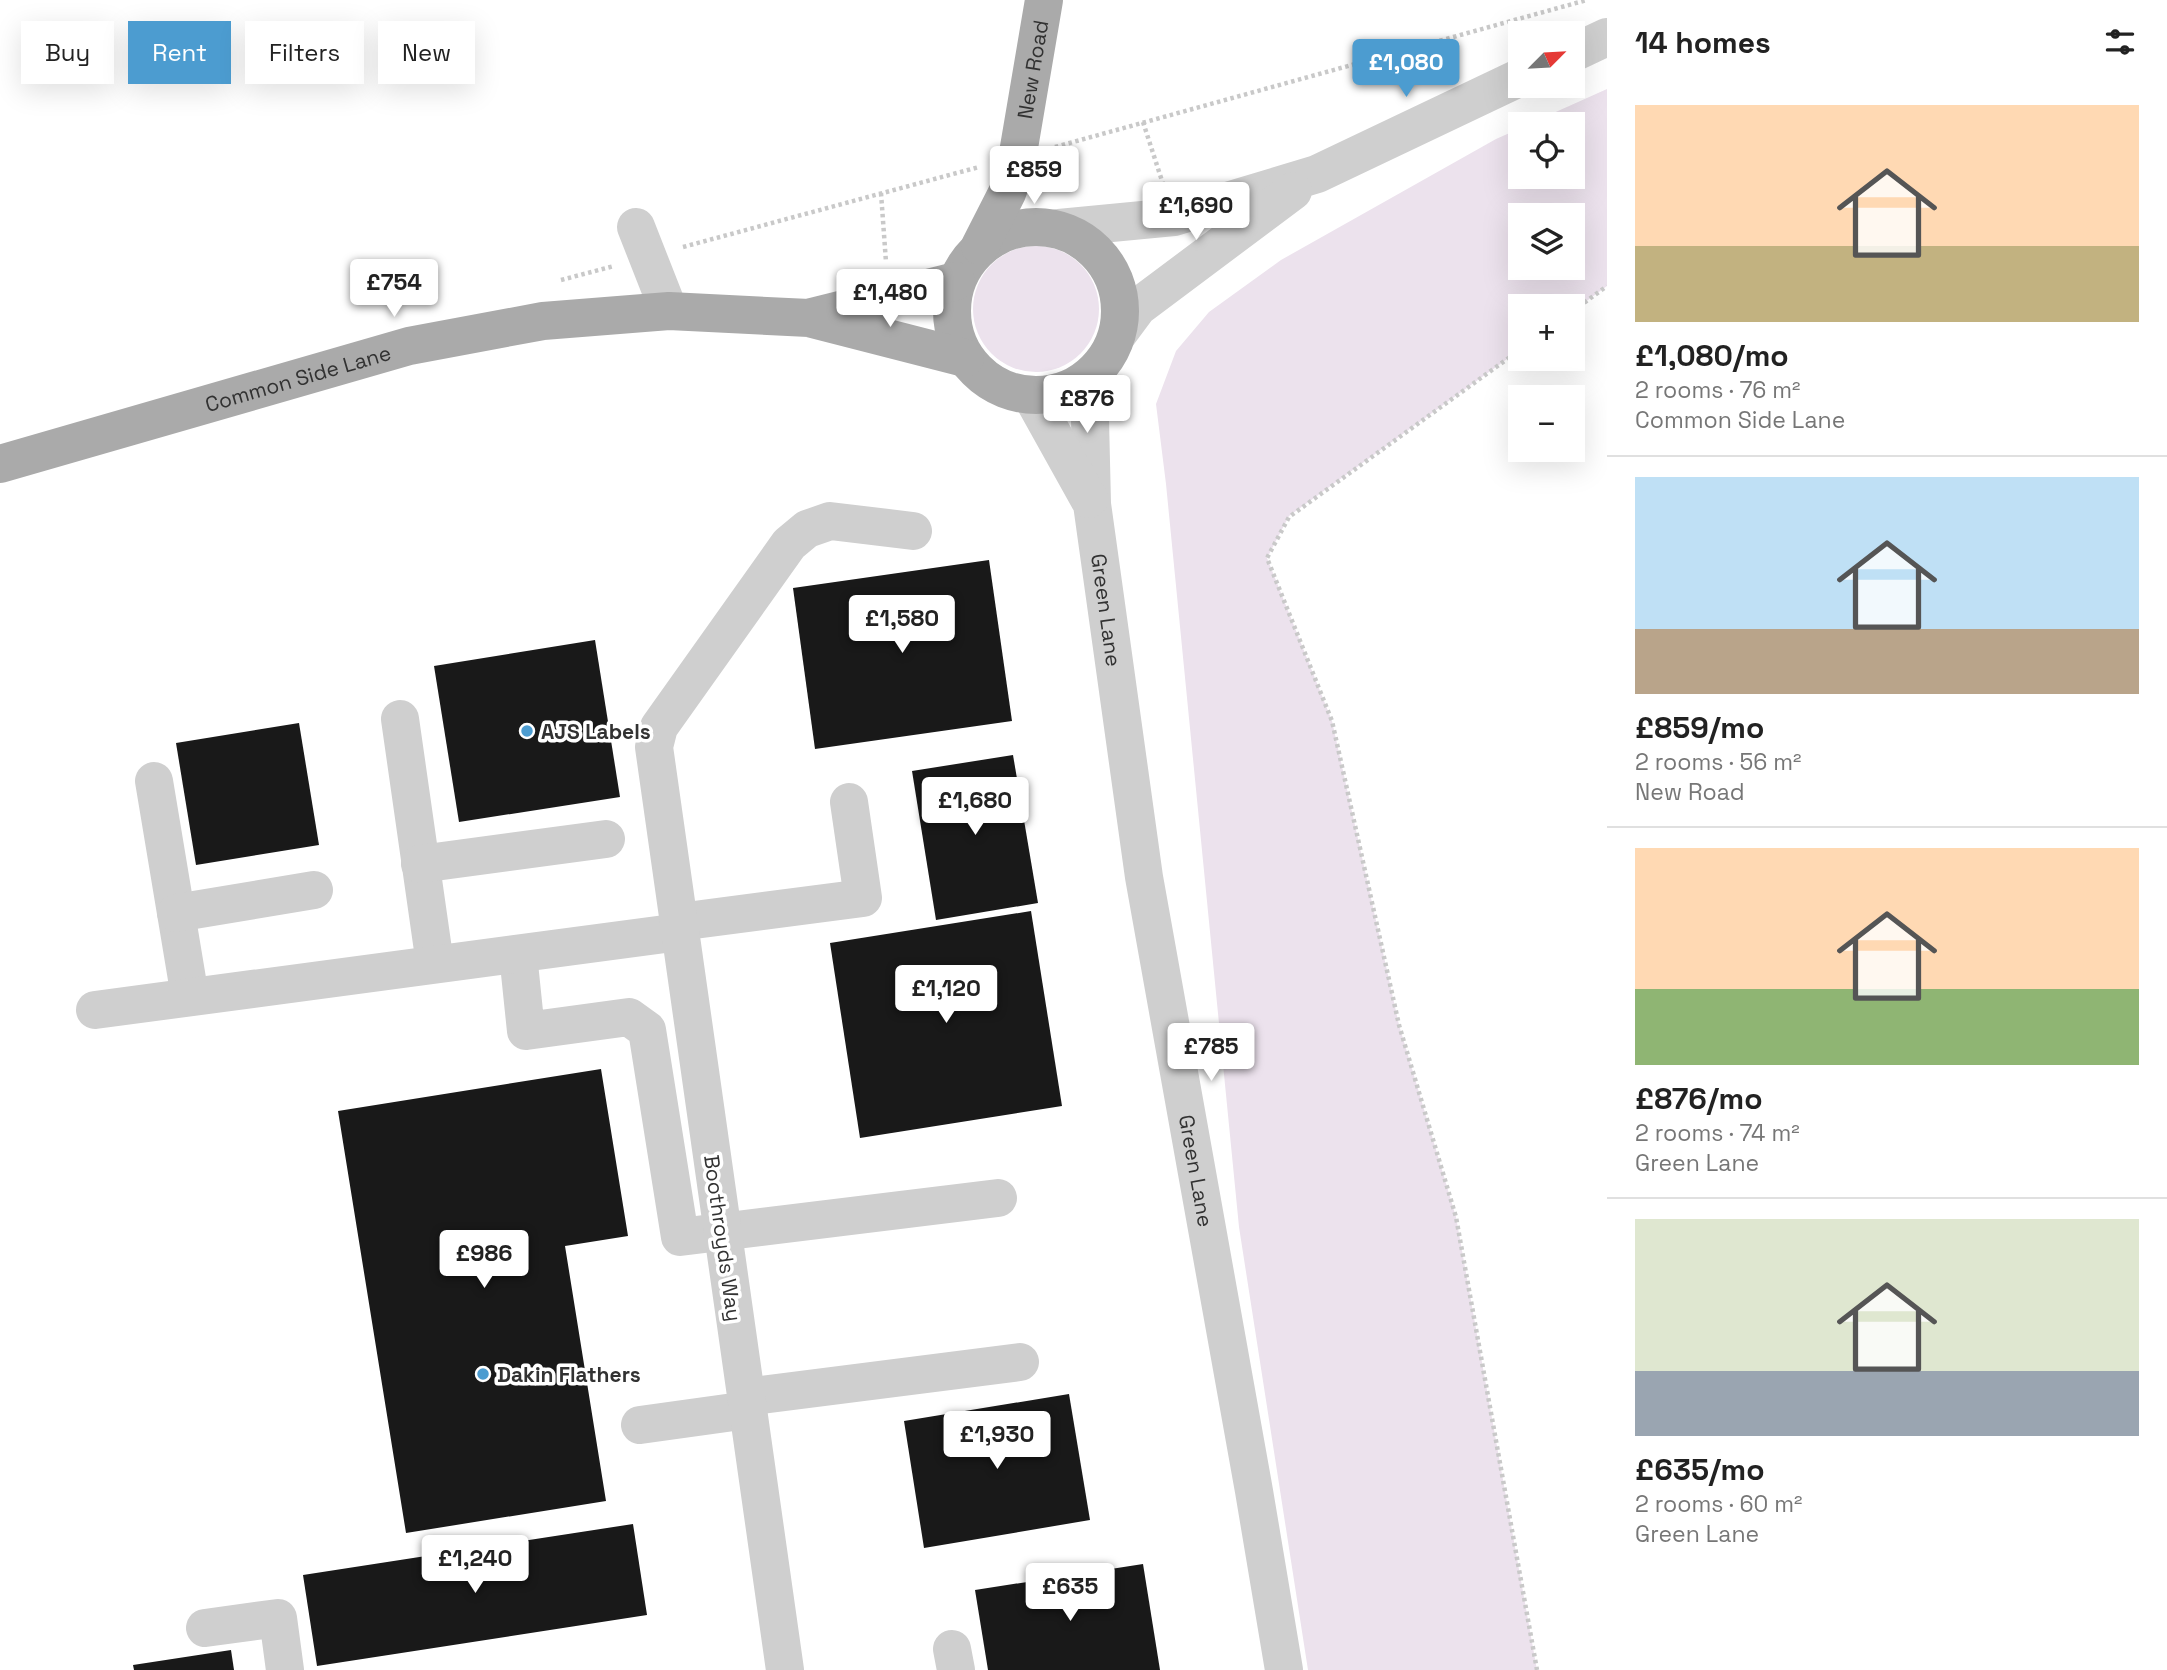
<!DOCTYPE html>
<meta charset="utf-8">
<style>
body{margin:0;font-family:"Space Grotesk",sans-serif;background:#f6f6f6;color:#222;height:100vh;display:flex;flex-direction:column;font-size:26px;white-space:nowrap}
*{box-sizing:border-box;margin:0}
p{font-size:23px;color:#767676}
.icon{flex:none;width:38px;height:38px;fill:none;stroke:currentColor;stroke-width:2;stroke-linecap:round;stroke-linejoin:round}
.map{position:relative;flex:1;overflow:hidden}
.sheet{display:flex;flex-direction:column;background:#fff;width:560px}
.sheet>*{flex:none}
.hud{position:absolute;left:21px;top:21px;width:665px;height:63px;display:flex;gap:14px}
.needle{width:46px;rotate:66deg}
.controls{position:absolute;left:1508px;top:21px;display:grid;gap:14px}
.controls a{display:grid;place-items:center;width:77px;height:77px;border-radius:0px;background:#fff;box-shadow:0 7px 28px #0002;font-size:35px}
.price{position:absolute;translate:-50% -60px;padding:0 16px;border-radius:7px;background:#fff;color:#222;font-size:23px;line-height:46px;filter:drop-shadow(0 2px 4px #0008)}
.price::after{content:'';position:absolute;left:50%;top:42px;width:21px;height:16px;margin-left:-10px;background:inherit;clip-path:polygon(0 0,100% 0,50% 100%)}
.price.active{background:#4c9cd0;color:#fff}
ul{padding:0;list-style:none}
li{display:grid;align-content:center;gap:14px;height:371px;padding:0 28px}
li+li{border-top:2px solid #e0e0e0}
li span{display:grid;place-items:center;height:217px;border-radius:0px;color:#555}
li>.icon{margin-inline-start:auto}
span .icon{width:126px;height:126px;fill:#fffc;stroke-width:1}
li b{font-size:30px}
h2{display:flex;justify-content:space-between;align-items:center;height:84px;padding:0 28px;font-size:30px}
.chip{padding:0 24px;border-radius:0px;background:#fff;box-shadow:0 7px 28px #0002;font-size:24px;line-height:63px}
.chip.active{background:#4c9cd0;color:#fff}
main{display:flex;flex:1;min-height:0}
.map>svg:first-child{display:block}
.green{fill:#ece2ed;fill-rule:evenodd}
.building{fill:#191919}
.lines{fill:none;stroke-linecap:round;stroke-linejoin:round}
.path{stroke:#c9c9c9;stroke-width:4.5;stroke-dasharray:3.5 3.5;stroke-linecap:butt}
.minor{stroke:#cfcfcf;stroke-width:38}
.major{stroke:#aaa;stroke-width:38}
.poi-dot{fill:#4c9cd0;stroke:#fff;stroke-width:2.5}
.labels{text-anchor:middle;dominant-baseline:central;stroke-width:7;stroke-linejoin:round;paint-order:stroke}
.street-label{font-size:21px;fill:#323232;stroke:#fff}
.poi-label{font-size:21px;font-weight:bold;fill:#323232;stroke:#fff;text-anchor:start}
</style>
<main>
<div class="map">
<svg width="1607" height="1670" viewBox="0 0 1607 1670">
<rect width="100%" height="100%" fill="#fff"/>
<g class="green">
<path d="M1607,89v197l-34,25v-5h-52v43l-232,167 -22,42 65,163 67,304 57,192 81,453h-229l-69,-443 -73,-743 -10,-80 20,-53 33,-39 72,-52 215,-121 25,-11v49h52v-53h-44zM1521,215h52v53h-52z"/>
<circle cx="1036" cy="309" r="63"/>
</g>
<g class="building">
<path d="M989,560l23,161 -197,28 -22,-161z"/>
<path d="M595,640l25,157 -161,25 -25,-156z"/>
<path d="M299,723l20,122 -123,20 -20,-122z"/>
<path d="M1013,755l25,148 -102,17 -24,-149z"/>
<path d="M1031,911l31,195 -202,32 -30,-195z"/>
<path d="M601,1069l27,167 -63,10 41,255 -200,32 -68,-422z"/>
<path d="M1069,1394l21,126 -166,28 -20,-127z"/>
<path d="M633,1524l14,91 -330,51 -14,-91z"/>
<path d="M1143,1564l17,106h-172l-13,-80z"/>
<path d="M231,1650l3,20h-100l-1,-5z"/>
</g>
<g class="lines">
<g class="path">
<path d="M1143,122l20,62"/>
<path d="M1055,147l532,-147"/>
<path d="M881,193l5,69"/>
<path d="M683,247l296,-80"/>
<path d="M561,280l53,-14"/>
<path d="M1573,311l34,-25"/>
<path d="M1521,349l-232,168 -22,41 65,163 67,304 57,192 81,453"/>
</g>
<g class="minor">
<path d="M1573,53l34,-16"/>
<path d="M636,227l33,84"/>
<path d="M1059,228l115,-11 143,-43 204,-97"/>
<path d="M1118,334l20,-27 155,-116"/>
<path id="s1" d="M1089,377l3,127 52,373 110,614 30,179"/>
<path d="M1031,395l58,104"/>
<path d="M400,719l35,245"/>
<path d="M154,781l36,216"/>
<path d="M420,864l186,-25"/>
<path d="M176,913l138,-23"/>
<path d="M679,922l184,-24 -14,-96"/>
<path d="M518,954l8,77 103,-14 18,13 33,207 318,-39"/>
<path d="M95,1010l585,-78"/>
<path d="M746,1397l274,-35"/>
<path d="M640,1425l108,-15"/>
<path d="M205,1628l73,-10 7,52"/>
<path d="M952,1649l4,21"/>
<path d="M785,1670l-131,-923 5,-20 130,-183 18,-15 23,-8 83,10"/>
</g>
<g class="major">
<circle cx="1036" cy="311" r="84"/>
<path id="s2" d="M980,246l27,-53 8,-22 29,-171"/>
<path d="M812,317l144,-36"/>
<path id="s3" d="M0,464l409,-118 134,-25 126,-10 140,7 156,40"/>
</g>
</g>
<g class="poi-dot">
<circle cx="527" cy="731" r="7"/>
<circle cx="483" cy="1374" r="7"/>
</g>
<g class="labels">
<g class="street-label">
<text stroke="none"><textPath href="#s2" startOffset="186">New Road</textPath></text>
<text stroke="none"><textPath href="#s3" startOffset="310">Common Side Lane</textPath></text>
<text stroke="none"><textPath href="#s1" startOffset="234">Green Lane</textPath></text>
<text stroke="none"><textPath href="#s1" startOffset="802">Green Lane</textPath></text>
<text transform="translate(723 1238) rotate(82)">Boothroyds Way</text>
</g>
<g class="poi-label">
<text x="541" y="731">AJS Labels</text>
<text x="497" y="1374">Dakin Flathers</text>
</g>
</g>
</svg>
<div class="controls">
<a><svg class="needle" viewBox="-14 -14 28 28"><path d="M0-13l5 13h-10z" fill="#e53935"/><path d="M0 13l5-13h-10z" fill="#767676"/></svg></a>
<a><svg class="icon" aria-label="locate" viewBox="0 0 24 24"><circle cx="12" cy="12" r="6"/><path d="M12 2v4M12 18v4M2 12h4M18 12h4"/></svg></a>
<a><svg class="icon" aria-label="layers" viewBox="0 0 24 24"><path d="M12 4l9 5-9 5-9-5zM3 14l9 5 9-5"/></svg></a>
<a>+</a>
<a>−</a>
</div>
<b class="price active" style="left:1406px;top:99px">£1,080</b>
<b class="price" style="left:1034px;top:206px">£859</b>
<b class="price" style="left:1196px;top:242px">£1,690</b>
<b class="price" style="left:394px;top:319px">£754</b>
<b class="price" style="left:890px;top:329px">£1,480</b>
<b class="price" style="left:1087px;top:435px">£876</b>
<b class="price" style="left:902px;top:655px">£1,580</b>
<b class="price" style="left:975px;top:837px">£1,680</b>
<b class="price" style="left:946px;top:1025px">£1,120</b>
<b class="price" style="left:1211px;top:1083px">£785</b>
<b class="price" style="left:484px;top:1290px">£986</b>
<b class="price" style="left:997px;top:1471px">£1,930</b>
<b class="price" style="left:475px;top:1595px">£1,240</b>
<b class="price" style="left:1070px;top:1623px">£635</b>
<div class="hud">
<a class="chip">Buy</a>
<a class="chip active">Rent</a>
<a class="chip">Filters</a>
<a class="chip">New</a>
</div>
</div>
<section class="sheet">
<h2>14 homes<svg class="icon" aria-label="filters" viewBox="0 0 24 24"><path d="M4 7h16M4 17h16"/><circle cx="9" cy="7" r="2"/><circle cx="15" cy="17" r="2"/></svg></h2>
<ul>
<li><span style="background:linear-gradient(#ffd9b3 65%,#c2b280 0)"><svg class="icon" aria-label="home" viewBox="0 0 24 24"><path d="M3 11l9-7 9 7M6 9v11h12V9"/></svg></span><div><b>£1,080/mo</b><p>2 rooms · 76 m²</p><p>Common Side Lane</p></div></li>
<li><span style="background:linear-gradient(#bfe0f5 70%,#b9a48a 0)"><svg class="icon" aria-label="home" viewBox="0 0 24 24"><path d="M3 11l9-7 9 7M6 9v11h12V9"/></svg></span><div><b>£859/mo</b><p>2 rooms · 56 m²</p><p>New Road</p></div></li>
<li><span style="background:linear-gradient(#ffd9b3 65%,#8fb573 0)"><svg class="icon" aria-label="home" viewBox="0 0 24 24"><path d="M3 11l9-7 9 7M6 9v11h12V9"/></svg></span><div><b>£876/mo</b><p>2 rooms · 74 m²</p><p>Green Lane</p></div></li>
<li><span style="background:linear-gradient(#dfe7d0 70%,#9aa5b1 0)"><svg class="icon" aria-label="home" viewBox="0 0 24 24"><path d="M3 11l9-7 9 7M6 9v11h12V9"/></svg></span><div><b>£635/mo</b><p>2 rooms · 60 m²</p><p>Green Lane</p></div></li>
</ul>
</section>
</main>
